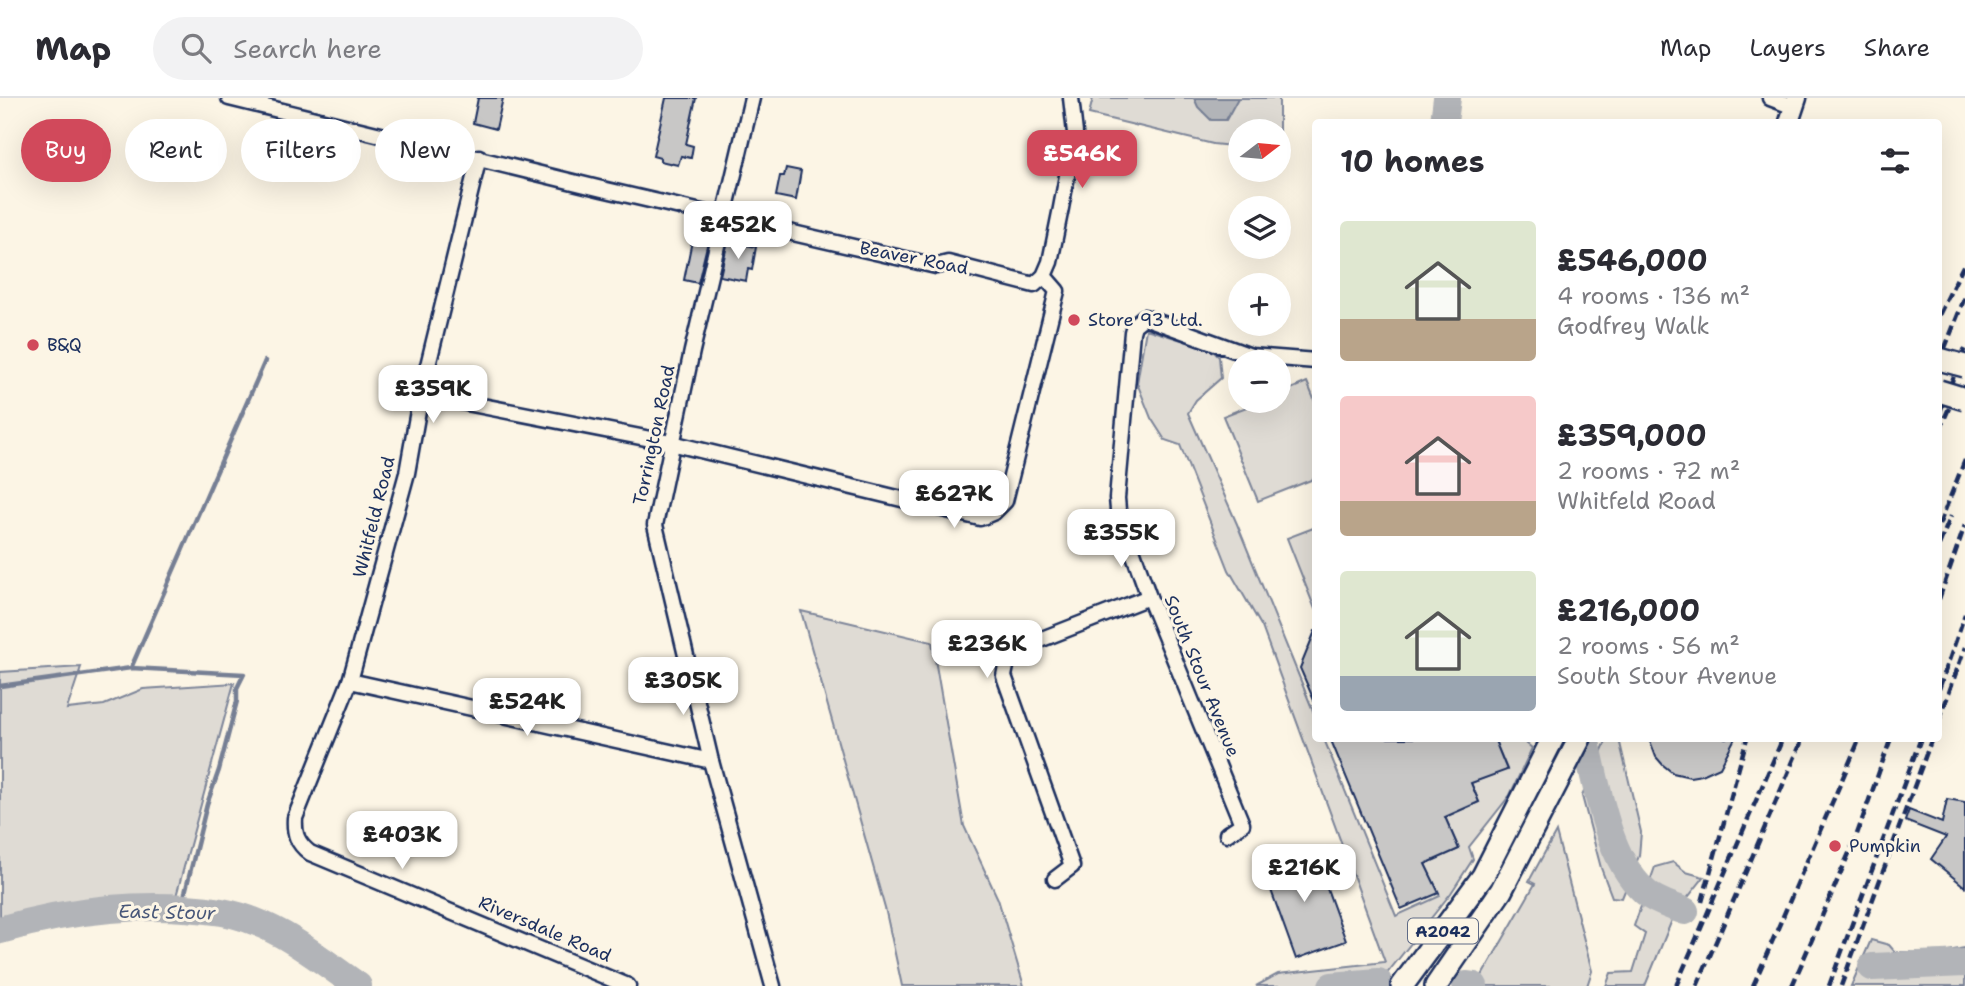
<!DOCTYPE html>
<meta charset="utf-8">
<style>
body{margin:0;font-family:"Shantell Sans",sans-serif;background:#f2f2f3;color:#2b2b33;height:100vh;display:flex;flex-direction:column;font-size:26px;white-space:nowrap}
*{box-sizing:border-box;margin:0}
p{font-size:23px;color:#7c7c81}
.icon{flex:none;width:38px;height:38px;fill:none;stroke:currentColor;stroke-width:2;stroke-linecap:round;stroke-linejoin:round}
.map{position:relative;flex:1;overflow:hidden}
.side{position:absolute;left:1312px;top:21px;width:630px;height:623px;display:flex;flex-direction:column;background:#fff;border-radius:7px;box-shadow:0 7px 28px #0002}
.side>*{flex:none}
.hud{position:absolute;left:21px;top:21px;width:665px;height:63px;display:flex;gap:14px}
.needle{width:46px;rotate:74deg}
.controls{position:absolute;left:1228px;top:21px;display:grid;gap:14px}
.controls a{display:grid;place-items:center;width:63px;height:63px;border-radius:50%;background:#fff;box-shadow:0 7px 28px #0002;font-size:35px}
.price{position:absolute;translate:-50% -60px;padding:0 16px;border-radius:14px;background:#fff;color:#222;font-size:23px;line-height:46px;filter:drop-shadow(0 2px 4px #0008)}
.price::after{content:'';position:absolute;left:50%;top:42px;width:21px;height:16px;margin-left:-10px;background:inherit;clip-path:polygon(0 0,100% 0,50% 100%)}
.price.selected{background:#d1495b;color:#fff}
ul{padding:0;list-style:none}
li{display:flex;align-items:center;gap:21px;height:175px;padding:0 28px}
li span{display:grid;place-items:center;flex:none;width:196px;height:140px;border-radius:7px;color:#555}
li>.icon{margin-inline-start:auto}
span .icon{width:84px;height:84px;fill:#fffc;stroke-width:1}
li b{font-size:30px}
h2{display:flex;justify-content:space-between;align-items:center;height:84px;padding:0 28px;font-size:30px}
.pill{padding:0 24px;border-radius:32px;background:#fff;box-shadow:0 7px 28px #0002;font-size:24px;line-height:63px}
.pill.selected{background:#d1495b;color:#fff}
header{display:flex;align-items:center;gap:42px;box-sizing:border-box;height:98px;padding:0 35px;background:#fff;border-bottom:2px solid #e1e1e2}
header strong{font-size:33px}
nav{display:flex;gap:38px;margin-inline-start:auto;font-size:24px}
.search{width:490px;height:63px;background:#f2f2f3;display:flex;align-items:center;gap:18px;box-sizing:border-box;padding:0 24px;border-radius:38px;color:#7c7c81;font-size:26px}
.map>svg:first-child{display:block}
.green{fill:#dfdbd4;stroke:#7d8599;stroke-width:2}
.water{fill:#b2b4b8;stroke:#767f94;stroke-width:2}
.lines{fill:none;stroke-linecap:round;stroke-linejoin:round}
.stream{stroke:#767f94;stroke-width:4.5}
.river{stroke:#b2b4b8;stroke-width:28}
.building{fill:#c8c7c6;stroke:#1b2f5e;stroke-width:2}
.minor-casing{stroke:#1b2f5e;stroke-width:19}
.tertiary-casing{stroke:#1b2f5e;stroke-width:23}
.primary-casing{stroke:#1b2f5e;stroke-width:26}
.minor{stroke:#fcf5e5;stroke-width:14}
.tertiary{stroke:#fcf5e5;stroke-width:18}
.primary{stroke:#fcf5e5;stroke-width:21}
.rail{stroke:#1b2f5e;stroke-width:4.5;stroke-dasharray:10 5;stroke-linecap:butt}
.primary-bridge-casing{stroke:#1b2f5e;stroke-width:26;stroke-linecap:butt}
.primary-bridge{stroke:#fcf5e5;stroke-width:21}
.poi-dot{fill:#d1495b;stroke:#fcf5e5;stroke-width:2.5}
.labels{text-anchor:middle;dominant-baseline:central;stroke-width:6;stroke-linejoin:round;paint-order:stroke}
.shield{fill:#fcf5e5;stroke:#5e6a86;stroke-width:2}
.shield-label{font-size:16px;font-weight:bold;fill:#1b2f5e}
.street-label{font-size:18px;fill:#1b2f5e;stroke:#fcf5e5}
.poi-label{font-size:18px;fill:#1b2f5e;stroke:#fcf5e5;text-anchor:start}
.water-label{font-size:19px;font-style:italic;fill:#485779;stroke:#fcf5e5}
</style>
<header>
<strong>Map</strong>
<div class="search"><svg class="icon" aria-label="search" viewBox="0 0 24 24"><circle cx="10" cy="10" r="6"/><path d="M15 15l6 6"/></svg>Search here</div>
<nav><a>Map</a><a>Layers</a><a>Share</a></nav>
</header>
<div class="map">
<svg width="1965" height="888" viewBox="0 0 1965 888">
<rect width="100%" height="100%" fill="#fcf5e5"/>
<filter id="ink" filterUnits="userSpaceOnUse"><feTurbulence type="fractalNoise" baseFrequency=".0143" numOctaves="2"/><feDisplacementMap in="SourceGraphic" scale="14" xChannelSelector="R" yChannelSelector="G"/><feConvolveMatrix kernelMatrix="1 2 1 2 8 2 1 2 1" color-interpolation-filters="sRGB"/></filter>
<g filter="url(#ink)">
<g class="green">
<path d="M1093,0h186v33h-38v16l-28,-3 -124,-30z"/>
<path d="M1146,231l65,20 8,8 2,21 -25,22 -8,13 49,111 79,194v20l8,1 72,177 44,-20 -15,-32 34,-15 -14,-32 34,-15 -8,-19 36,-14 -13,-30h27l11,9 -22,47 -41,52 4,12 -22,34 -74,93h-121l22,-12 107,-12 -123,-335 -33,-57 -49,-125 -15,-5 -14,-22 -14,-35z"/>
<path d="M1307,284l9,22v74l-58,23 -35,-85 39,-15h17v-7z"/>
<path d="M1316,429v81l-1,1 -28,-71z"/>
<path d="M801,513l131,31 32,184 34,73 26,87h-122l-16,-74z"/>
<path d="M81,569l-14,42 37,-4 39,-16 91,-6 -59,217 -143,9 -32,9v-246z"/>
<path d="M1607,641h12l22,93 -2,24 -17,42 -10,-1 -11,-29 -19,-72z"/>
<path d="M1556,734l36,139 -5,15h-111l59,-102 -6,-3z"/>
<path d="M1673,764l13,10 18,5 -30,38 -29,71h-39l5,-13 22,-1 12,-38 -11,-8 21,-59z"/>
<path d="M1871,842l18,5 6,7 41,1 29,-5v38h-114z"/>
</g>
<path class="water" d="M1194,0h44l-12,22h-15l-13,-13z"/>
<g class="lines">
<g class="stream">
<path d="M131,570l134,-307"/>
<path d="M0,588l131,-18 113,6 -7,14v13l-18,69 -12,34 -26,105"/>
</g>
<g class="river">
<path d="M1444,24l3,-24"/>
<path d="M1585,640c13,50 22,125 65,158 11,7 23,11 35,15"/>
<path d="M0,832c70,-21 149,-29 222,-18 52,9 93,44 136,74"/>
<path d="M1872,869l93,-4"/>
<path d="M1466,887l8,1"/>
<path d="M1332,888l46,-4"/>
</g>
</g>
<g class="building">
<path d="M478,0h25l-7,31 -23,-6z"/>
<path d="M666,0h30l-10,46 7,2 -2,12 -10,-2 -3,9 -18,-4v-3l-7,-2z"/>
<path d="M786,70l15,3 -5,29 -20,-4 4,-20h4z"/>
<path d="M695,128l16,3 -13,54 -14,-3z"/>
<path d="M728,143l28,6 -4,23 -4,-1 -2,12 -26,-5z"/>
<path d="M1315,533h1v74l-16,-37z"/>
<path d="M1330,640h164l13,32 -36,13 8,19 -34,15 14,32 -34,15 14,29 -38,16z"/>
<path d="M1649,640h86l-15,29 -18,8 -12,2 -17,-4 -10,-8 -7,-8z"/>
<path d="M1947,701l18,3v85l-34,-28 15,-22 -41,-16 4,-11 33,13z"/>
<path d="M1313,752l33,91 -50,18 -33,-91z"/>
</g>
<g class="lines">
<defs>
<g id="minor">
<path d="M229,0l373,91 334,77 12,-3 86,22 10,-9 6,-14 11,-54 14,-75 -4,-35"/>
<path d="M752,0l-60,253 -37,174 56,236 62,225"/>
<path d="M1770,0l24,9"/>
<path d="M479,59l-58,237 -14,79 -57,208 -55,137c-1,16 2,25 15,35l318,133"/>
<path d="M421,296l250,49 309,75 14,-6 11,-11 52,-210 -13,-15"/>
<path d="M350,583l361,80"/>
<path d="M1227,736l15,-10 -93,-227 -31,-87 -1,-12 15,-166 2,-7 10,-8 107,39 65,5"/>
<path d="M1055,781l17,-13 -68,-190 5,-24 140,-55"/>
</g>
<path id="tertiary" d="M1789,24l8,-24"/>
<g id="primary">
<path d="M1402,888l81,-110 70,-138"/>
<path d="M1436,888l65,-95 79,-153"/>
</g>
</defs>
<use href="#minor" class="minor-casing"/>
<use href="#tertiary" class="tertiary-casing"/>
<use href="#primary" class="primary-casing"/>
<use href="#minor" class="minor"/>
<use href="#tertiary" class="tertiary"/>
<use href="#primary" class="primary"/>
<g class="rail">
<path d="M1939,217l26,-53"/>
<path d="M1939,265l26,-66"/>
<path d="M1939,316l26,-66"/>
<path d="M1939,333l10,-23"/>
<path d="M1939,427l26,-65"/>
<path d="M1939,447l12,-29"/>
<path d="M1939,501l26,-74"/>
<path d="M1939,591l26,-75"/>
<path d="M1939,623l26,-74"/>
<path d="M1702,804l45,-164"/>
<path d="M1676,888l107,-248"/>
<path d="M1697,888l106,-248"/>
<path d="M1753,888l107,-248"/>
<path d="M1792,888l64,-149 35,-99"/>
<path d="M1829,888l92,-248"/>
<path d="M1841,888l91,-248"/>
</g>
<defs>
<g id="primary-bridge">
<path d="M1939,261l26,7"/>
<path d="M1939,293l26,8"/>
</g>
</defs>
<use href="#primary-bridge" class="primary-bridge-casing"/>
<use href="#primary-bridge" class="primary-bridge"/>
</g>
</g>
<g class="poi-dot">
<circle cx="1074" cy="222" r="7"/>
<circle cx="33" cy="247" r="7"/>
<circle cx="1835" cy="748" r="7"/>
</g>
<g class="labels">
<rect class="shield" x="1408" y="820.5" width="70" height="25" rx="5"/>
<g class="shield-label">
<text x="1443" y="833">A2042</text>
</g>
<g class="street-label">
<text transform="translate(914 160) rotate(11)">Beaver Road</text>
<text transform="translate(654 337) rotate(-78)">Torrington Road</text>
<text transform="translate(374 419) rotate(-76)">Whitfeld Road</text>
<text transform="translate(1202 578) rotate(68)">South Stour Avenue</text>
<text transform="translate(545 831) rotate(23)">Riversdale Road</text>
</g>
<g class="poi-label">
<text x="1088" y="222">Store 93 Ltd.</text>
<text x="47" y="247">B&amp;Q</text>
<text x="1849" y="748">Pumpkin</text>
</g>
<g class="water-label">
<text transform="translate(167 814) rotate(1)">East Stour</text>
</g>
</g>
</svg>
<div class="controls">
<a><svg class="needle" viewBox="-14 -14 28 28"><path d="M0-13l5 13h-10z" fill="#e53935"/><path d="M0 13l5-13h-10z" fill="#7c7c81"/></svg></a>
<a><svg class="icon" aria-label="layers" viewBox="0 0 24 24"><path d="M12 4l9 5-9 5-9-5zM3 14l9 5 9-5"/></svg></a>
<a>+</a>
<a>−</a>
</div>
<b class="price selected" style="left:1082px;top:92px">£546K</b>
<b class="price" style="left:738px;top:163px">£452K</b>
<b class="price" style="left:433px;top:327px">£359K</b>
<b class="price" style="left:954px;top:432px">£627K</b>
<b class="price" style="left:1121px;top:471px">£355K</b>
<b class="price" style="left:987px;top:582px">£236K</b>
<b class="price" style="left:683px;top:619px">£305K</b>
<b class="price" style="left:527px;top:640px">£524K</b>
<b class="price" style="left:402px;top:773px">£403K</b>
<b class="price" style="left:1304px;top:806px">£216K</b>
<div class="hud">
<a class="pill selected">Buy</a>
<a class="pill">Rent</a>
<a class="pill">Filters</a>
<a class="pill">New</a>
</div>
<section class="side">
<h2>10 homes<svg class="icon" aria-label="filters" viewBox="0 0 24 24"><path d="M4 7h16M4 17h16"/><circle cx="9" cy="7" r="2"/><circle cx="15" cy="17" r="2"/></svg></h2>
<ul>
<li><span style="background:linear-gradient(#dfe7d0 70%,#b9a48a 0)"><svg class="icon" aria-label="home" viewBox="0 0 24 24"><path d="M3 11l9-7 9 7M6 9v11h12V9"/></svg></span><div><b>£546,000</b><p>4 rooms · 136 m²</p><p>Godfrey Walk</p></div></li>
<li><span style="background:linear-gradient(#f6c9c9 75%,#b9a48a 0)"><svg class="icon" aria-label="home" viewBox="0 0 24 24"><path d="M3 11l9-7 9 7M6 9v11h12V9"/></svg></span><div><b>£359,000</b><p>2 rooms · 72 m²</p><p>Whitfeld Road</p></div></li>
<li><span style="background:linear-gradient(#dfe7d0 75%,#9aa5b1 0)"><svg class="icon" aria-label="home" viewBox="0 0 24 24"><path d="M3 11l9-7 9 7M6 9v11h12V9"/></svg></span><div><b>£216,000</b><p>2 rooms · 56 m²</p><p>South Stour Avenue</p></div></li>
</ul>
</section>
</div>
